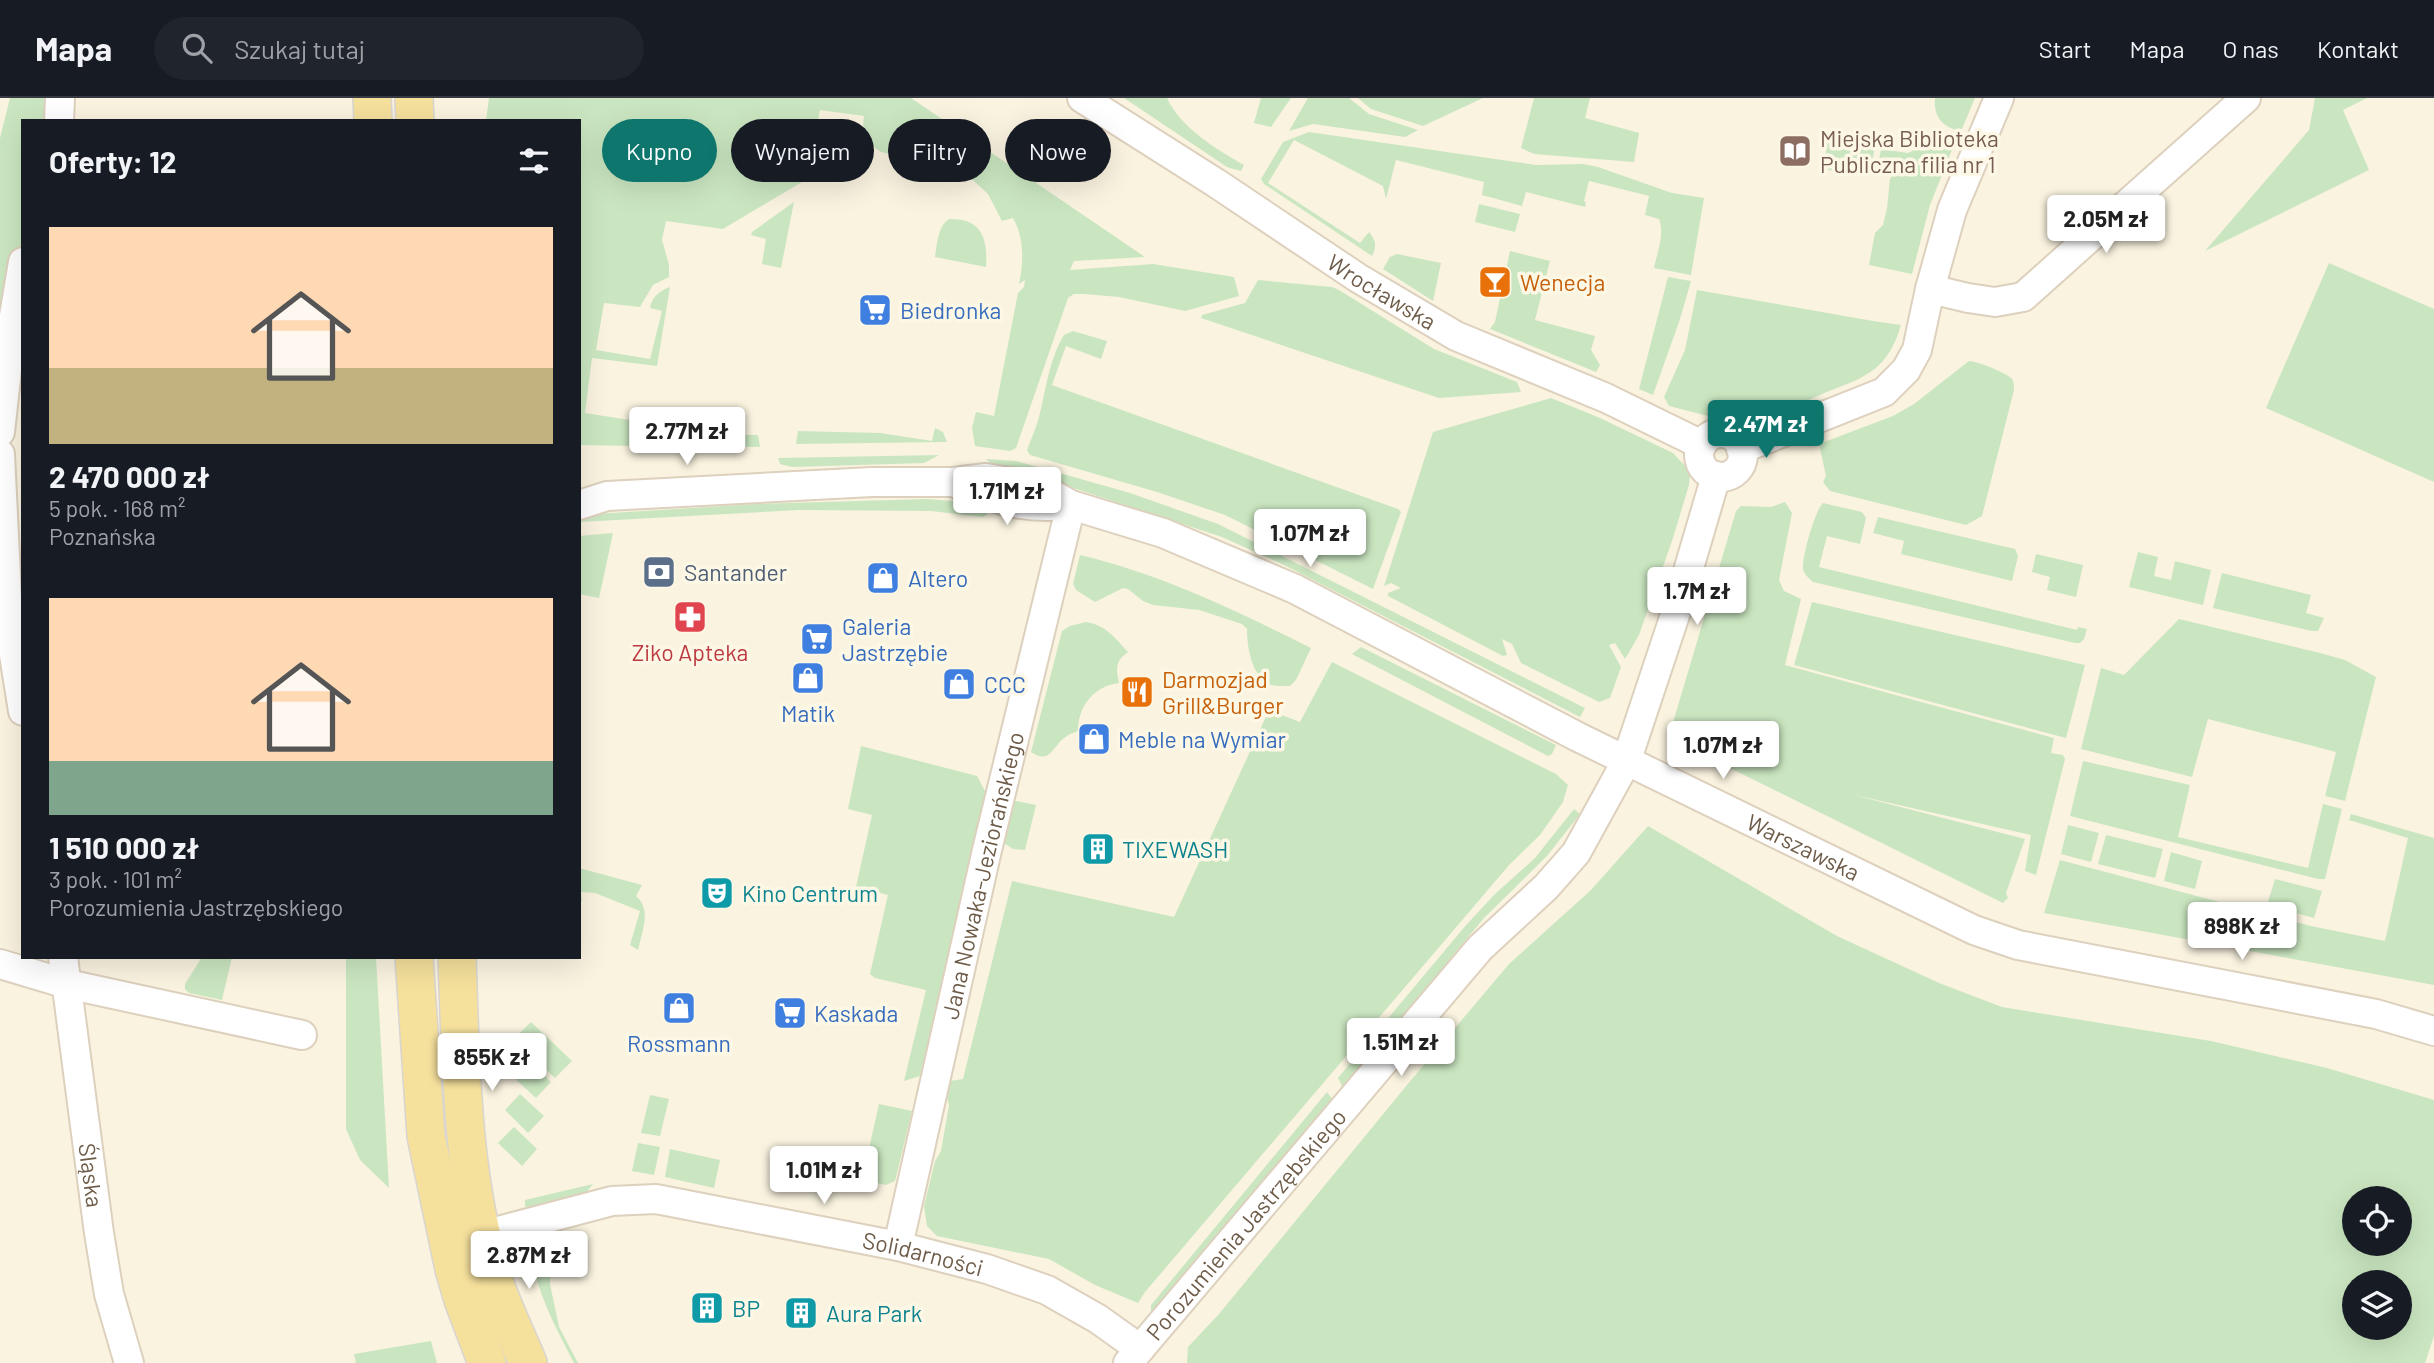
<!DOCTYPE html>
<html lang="pl">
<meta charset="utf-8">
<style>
body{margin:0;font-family:Barlow,sans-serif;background:#20242c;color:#f1f3f6;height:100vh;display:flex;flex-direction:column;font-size:26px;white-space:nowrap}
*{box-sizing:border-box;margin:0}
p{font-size:23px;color:#9ea1a6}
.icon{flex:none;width:38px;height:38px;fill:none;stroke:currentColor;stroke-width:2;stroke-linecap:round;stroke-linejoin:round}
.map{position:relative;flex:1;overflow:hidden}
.panel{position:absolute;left:21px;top:21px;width:560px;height:840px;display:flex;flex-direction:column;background:#171b24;border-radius:0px;box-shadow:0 7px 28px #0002}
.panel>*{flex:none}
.banner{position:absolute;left:602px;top:21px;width:665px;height:63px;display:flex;gap:14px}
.fabs{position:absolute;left:2342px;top:1088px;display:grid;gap:14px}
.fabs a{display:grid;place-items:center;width:70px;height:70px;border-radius:50%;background:#171b24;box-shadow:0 7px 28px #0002;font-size:35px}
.price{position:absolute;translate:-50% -60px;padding:0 16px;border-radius:7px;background:#fff;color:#222;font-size:23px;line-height:46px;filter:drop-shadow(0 2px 4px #0008)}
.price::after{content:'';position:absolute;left:50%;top:42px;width:21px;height:16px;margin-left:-10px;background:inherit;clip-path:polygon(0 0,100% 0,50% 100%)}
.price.current{background:#0f766e;color:#fff}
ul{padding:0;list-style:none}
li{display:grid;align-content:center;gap:14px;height:371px;padding:0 28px}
li span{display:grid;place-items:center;height:217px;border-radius:0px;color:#555}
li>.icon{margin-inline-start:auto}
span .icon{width:126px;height:126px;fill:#fffc;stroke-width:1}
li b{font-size:30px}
h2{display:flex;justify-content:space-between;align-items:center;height:84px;padding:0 28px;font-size:30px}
.chip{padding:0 24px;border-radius:32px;background:#171b24;box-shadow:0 7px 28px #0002;font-size:24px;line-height:63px}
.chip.current{background:#0f766e;color:#fff}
header{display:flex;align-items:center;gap:42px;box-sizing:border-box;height:98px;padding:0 35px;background:#171b24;border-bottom:2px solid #363941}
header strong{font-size:33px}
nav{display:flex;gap:38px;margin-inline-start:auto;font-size:24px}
.search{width:490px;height:63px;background:#20242c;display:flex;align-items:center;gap:18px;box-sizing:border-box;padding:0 24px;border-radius:38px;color:#9ea1a6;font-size:26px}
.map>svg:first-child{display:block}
.green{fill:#cae6c0;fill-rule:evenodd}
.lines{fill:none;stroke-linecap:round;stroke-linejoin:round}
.minor-casing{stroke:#ddd0bd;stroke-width:32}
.major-casing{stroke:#d9d5d0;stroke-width:40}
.minor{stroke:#fff;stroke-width:28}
.major{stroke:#f5e09c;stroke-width:37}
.labels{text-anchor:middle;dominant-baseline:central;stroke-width:7;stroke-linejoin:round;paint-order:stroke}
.education-label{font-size:23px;fill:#785e54;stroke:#fdf7e5;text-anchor:start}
.food-label{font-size:23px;fill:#c56008;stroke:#fdf7e5;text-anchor:start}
.street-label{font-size:23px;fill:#6e5c49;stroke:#fdf7e5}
.shop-label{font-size:23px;fill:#366cbe;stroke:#fdf7e5;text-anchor:start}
.service-label{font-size:23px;fill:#4e5e75;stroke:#fdf7e5;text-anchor:start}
.health-label{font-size:23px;fill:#be3a42;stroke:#fdf7e5}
.culture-label{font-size:23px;fill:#0d838f;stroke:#fdf7e5;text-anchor:start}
</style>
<header>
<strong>Mapa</strong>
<div class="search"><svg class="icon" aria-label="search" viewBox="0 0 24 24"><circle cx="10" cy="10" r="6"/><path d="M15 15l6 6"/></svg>Szukaj tutaj</div>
<nav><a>Start</a><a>Mapa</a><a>O nas</a><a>Kontakt</a></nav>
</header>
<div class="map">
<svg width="2434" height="1265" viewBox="0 0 2434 1265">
<rect width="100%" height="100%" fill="#faf3e0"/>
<g class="green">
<path d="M10,0h50l-1,23h-36v141l-23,170v-294z"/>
<path d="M489,0h422l234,159 -71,4 -4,9 83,-6 81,13 5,19 -54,15 -66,-14 -35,-3h-10l-6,4 -52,150 -6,3 -35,-5 -3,-18 4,-16 18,4 24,-123 6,-6 1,-7 -6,4c5,-22 5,-47 -6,-66l-11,3 -14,-27 -26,-24 -81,-18c-14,-8 -20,-19 -17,-36l-44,-6 -4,19h-4l-10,53 -79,47 -57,-8 -4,19 7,25v12l-16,8 -13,22 -36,-4 -8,47 54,9 12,-48 -12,-3c2,-11 9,-17 20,-21l-13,79 -65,-8 -7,55 70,11 -2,10h34l-1,13 -107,-2v-324h-93z"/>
<path d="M1124,0h43c14,30 49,51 77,67l-3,6 -14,-4z"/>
<path d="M1261,0h30l-20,29 -17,-4z"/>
<path d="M1308,0h41l20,16 49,16 -13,7 -92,-13 -24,7z"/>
<path d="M1358,0h125l-60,28 -52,-17z"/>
<path d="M1534,0h56l-5,20 54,15 -5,29 -100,-8 -13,-6z"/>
<path d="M1935,0h40l-14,33c-18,-3 -28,-14 -26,-33z"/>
<path d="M2315,0h52l-24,12 26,60 -164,81 104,-121z"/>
<path d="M1309,34l227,33 47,-1 15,3 74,26 32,5 -13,77 -37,-7c3,-15 11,-34 5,-49l-14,-4 4,-19 -60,-15 -5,20 2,1 -1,5 -59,-15 -4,14 -40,-11 2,-13 -88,-22 -10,39 -3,-13 -89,-46 -26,43 92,60 9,-11c7,8 8,14 3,24l-108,-72 -3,-5 22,-37z"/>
<path d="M1828,42l47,7 -6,29 -46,-7z"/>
<path d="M1927,46l25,6 -22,55 -18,69 -43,-9 6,-32 8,-8 4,-17 3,-29 3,-5 -16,-1 4,-24 27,4z"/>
<path d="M794,104l-13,66 -19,-4 4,-25 -15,-4 1,-3z"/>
<path d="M1479,106l41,10 -5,18 -40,-10z"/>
<path d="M949,121c33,-1 39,20 37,48l-51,-10c2,-13 3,-31 14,-38z"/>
<path d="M1510,153l40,10 -15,59 60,16 -4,14 9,15 -4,7 -106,-43 5,-7z"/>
<path d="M1397,156l44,9 -8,38 -50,-32 7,-12z"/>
<path d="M2329,165l105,46v173l-168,-74z"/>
<path d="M1668,179l23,4 -11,38 -27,76 -14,-6z"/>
<path d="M1258,182l74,7 7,3 95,59 83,33 4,10 -82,6 -238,-80 1,-3 43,-12z"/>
<path d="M1697,192l176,31 28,4c-12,42 -33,52 -72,66 -17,7 -33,15 -50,21l-8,-1 -4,-4 -34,10h-21l-43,-11 -5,-9 21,-47z"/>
<path d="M1073,233l34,10 -6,18 -35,-13 -14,39 346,124 3,3 -28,77 -148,-74 -68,-23 -127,-37 -3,-5c4,-11 9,-22 12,-33 7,-27 10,-58 25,-82z"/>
<path d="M1969,263c8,0 38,12 43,18 2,3 2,7 2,11l-32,126 -16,9 -136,-34 -7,-9 3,-6 -7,-32 74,-28 21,-12z"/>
<path d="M1551,300l49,20 73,35 14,15 3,7 -1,10 -16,53 -34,97 -14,24 -10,-16 -6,2 12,22 -11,31 -11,4 -78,-39 -9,-19 -10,-5 5,16 -4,1 -115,-60v-3l13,-5 -10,-5 -7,3 49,-154z"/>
<path d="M935,330l8,4 4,10 -151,2 2,-13 82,2 52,8z"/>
<path d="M696,336l62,1 2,12 -65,-1z"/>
<path d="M939,357l-15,8 -132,4 -12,-3 -2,-6z"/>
<path d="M986,361l30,2 47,13 67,19 88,31 367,184 -5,9 -296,-152 -62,-28 -167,-55 -58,-12z"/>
<path d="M927,401l52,4 11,5 -3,7 -4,2 -52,-6 -132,-1 -220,12v-7l178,-11z"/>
<path d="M1785,404l7,11 -13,67 5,11 17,8 -16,66 269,73 -3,15 12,2 2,4 -29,116 -11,-4 6,-36 -181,-41 175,45 -19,54 2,5 -5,5 -332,-164v-10l65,-218 5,-5 30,1z"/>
<path d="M1823,405l39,9 4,6 -6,26 -33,-8 -8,31 258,63 1,-3 9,2 -3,10 -4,4h-5l-262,-61c-4,-4 -10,-8 -10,-14 -1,-11 12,-58 20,-65z"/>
<path d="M1878,419l137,32 3,7 -6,25 -111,-27 3,-13 -31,-8z"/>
<path d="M613,435l-14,65 -20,-4v-58z"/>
<path d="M2138,454l20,5 -4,19 17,4 4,-19 36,9 -8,35 -74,-18z"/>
<path d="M2036,456l47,11 -7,32 -29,-7 3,-13 -18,-5z"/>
<path d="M1080,457c81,19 157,56 231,93l-15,32 -6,6c-7,0 -17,1 -23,-3 -16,-10 -20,-37 -20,-54l-5,-5 -43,-14 -46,-5 -10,-4 -15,-12 -5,-1 -28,14 -19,-12 -3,-6z"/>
<path d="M2222,475l89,22 -5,18 18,5 -6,13h-6l-99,-23z"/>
<path d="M1812,504l273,63 -19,73 -272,-73z"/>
<path d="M2179,521l145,35 21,6 31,17 -31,124 -20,-5 11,-44 -128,-33 -16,58 -111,-28 20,-81 23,7z"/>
<path d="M1086,524c20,3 29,16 42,30 -13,9 -12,17 -9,31 -26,3 -41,24 -41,48 -4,2 -8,2 -11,5 -14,8 -16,30 -36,16l31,-121 8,-5z"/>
<path d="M1361,549l195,98 -4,9 -4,2 -196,-102z"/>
<path d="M1332,564l224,112 12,11 -5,17 -23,33 -30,29 -365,428 -7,11 -43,-18 -46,-26 -112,-23 -10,-10 -3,-20 11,-45 6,-10 8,-46 -6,-23 20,-3 49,-198 162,36 95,-207 31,12z"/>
<path d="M861,648l116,30 10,19 -67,281 -16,5 22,-91 -51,-12 -5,-4 18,-79 -32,-8 16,-72 -24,-6z"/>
<path d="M2083,663l107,24 -12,52 130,31 15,-64 19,5 -17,70h-7l-248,-63z"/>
<path d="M1011,702l25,5 -11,45 -12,-1 -12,-8z"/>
<path d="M1574,711l6,5 -33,42 -63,62 -141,170 -5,-10 129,-154 28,-30 40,-36z"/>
<path d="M2351,716l83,24v147l-390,-72 16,-53 251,66 74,15 23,-103 -59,-18z"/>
<path d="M2068,727l31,8 -8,29 -30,-8z"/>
<path d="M1648,728l189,110 102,47 63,24 209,34 116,27 107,32v236l-9,27h-1238l1,-16 31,-33 188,-229 102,-121 82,-74zM2354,1101h45v45h-45zM2354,1185h45v45h-45z"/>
<path d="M2106,737l57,14 -8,29 -57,-14z"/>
<path d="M2171,754l31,9 -7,28 -31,-8z"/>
<path d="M579,770l63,17 -6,11c16,14 6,35 2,54l-8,-5 10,-34 -45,-18 -14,-1 1,10 -3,-3z"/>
<path d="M2275,781l47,12 -8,27 -47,-13z"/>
<path d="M202,859h30l-10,43 -33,-7 -4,-4v-5z"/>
<path d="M346,859h30l13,231 -29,-28 -14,-31z"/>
<path d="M531,924l41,39 -17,17 -41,-39z"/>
<path d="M528,961l23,23 -15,16 -24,-22z"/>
<path d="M1327,994l6,8 -177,214 -5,-3v-6z"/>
<path d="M520,996l24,22 -16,17 -23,-23z"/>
<path d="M650,997l19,4 -9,37 -19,-3z"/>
<path d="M879,1006l33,7 -17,70 -9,4 -24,-5z"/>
<path d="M514,1029l23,22 -15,17 -24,-23z"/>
<path d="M638,1045l22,4 -6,28 -22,-4z"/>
<path d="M670,1051l50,11 -6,28 -49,-11z"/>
<path d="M593,1086l-8,10 -55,16 -5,-4v-6z"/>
<path d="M550,1146v40l9,43 19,36h-4c-17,-33 -37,-69 -42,-106l13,-12z"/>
<path d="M431,1243l6,22h-81l-2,-9z"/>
</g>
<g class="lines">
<defs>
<g id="minor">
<path id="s1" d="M1082,0l134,85 142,95 98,58 150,62 96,47"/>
<path d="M59,23l1,-23"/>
<path d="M1930,191l38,9 27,4 28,-5 223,-199"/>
<path d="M0,334l11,-98 12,-72"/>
<circle cx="1721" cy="357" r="22"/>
<path d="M1741,351l143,-57 22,-22 11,-20 13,-61 22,-79 47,-112"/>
<path d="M0,356l8,163 15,94"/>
<path d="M958,386c42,17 65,25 110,21"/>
<path id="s2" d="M579,407l28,-9 265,-14h81l33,-4 53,9 32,18 92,28 132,56 283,148 396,193 44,15 358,69 58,17"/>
<path id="s3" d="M63,859l36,276 10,61 20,69"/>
<path d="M0,866l67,20 235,51"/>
<path id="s4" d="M483,1137l129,-34 44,-2 242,47 89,23 60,21 51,29 42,30"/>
<path id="s5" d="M898,1148l89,-396 84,-345"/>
<path id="s6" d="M1128,1265l352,-415 66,-61 30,-34 50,-91 50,-150 40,-136"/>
</g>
<g id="major">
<path d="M372,0l1,23"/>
<path d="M414,0l1,23"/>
<path d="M414,859l12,179 28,133 9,31 24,63"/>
<path d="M457,859c4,109 4,229 40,332 9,25 21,50 31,74"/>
</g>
</defs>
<use href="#minor" class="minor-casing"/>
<use href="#major" class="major-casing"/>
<use href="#minor" class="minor"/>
<use href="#major" class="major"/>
</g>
<defs>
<symbol id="library-square" viewBox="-11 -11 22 22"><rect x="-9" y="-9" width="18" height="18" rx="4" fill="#8d6e63" stroke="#fdf7e5"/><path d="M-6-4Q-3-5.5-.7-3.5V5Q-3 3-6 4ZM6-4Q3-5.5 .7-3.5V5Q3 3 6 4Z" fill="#fff"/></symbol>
<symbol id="bar-square" viewBox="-11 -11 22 22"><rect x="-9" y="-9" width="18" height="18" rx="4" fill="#e8710a" stroke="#fdf7e5"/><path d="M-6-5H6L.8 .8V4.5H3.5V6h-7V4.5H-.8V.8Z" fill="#fff"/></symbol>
<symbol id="supermarket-square" viewBox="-11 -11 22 22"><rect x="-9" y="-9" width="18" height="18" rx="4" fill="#3f7fe0" stroke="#fdf7e5"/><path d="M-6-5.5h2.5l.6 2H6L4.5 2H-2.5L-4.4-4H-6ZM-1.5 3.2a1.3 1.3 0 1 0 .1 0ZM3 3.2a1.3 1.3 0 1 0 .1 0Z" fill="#fff"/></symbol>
<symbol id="bank-square" viewBox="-11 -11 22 22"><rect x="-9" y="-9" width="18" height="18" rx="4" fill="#5c6f8a" stroke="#fdf7e5"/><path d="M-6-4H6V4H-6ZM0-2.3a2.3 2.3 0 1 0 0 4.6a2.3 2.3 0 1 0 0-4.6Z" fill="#fff"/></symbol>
<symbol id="shop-square" viewBox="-11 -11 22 22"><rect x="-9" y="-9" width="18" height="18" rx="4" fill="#3f7fe0" stroke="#fdf7e5"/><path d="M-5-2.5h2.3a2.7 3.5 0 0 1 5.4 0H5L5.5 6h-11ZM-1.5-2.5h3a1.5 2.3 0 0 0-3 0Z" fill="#fff"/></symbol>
<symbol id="pharmacy-square" viewBox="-11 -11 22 22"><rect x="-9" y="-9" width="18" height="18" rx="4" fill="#e0444e" stroke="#fdf7e5"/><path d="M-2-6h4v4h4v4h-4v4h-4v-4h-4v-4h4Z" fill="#fff"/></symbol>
<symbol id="restaurant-square" viewBox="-11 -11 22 22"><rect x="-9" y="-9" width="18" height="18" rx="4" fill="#e8710a" stroke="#fdf7e5"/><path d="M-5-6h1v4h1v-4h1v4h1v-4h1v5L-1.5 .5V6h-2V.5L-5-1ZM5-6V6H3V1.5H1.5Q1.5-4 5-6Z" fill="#fff"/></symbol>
<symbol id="building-square" viewBox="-11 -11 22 22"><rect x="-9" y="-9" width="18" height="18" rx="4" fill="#0f9aa8" stroke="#fdf7e5"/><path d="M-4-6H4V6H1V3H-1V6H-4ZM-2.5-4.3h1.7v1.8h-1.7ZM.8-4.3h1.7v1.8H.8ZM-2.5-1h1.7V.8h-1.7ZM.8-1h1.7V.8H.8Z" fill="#fff"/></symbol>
<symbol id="theatre-square" viewBox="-11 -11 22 22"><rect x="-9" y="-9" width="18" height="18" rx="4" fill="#0f9aa8" stroke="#fdf7e5"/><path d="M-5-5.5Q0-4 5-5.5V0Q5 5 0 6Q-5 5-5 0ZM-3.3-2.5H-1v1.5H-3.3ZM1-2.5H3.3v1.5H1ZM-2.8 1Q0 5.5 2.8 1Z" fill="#fff"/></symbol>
</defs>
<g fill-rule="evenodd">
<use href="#library-square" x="1776" y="34" width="38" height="38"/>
<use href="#bar-square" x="1476" y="165" width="38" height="38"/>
<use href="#supermarket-square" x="856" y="193" width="38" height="38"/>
<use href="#bank-square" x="640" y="455" width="38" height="38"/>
<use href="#shop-square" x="864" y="461" width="38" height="38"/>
<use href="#pharmacy-square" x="671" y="500" width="38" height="38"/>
<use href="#supermarket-square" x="798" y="522" width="38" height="38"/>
<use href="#shop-square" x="789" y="561" width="38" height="38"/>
<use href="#shop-square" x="940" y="567" width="38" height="38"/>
<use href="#restaurant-square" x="1118" y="575" width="38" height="38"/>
<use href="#shop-square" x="1075" y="622" width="38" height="38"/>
<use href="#building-square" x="1079" y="732" width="38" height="38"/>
<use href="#theatre-square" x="698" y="776" width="38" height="38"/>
<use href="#shop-square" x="660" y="891" width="38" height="38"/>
<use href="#supermarket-square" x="771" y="896" width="38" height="38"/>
<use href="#building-square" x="688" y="1191" width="38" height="38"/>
<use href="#building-square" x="782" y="1196" width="38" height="38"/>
</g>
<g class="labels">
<g class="education-label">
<text x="1820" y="40">Miejska Biblioteka<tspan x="1820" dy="26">Publiczna filia nr 1</tspan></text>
</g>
<g class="food-label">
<text x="1520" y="184">Wenecja</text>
<text x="1162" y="581">Darmozjad<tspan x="1162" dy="26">Grill&amp;Burger</tspan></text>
</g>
<g class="street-label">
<text stroke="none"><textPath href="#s1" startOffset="357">Wrocławska</textPath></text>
<text stroke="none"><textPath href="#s2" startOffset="1309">Warszawska</textPath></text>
<text stroke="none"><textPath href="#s5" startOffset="380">Jana Nowaka-Jeziorańskiego</textPath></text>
<text stroke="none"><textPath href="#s3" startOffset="220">Śląska</textPath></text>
<text stroke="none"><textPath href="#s6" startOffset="182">Porozumienia Jastrzębskiego</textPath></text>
<text stroke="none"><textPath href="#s4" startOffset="450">Solidarności</textPath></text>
</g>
<g class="shop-label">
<text x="900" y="212">Biedronka</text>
<text x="908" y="480">Altero</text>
<text x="842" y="528">Galeria<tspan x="842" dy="26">Jastrzębie</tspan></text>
<text x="984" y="586">CCC</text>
<text x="808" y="615" text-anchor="middle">Matik</text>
<text x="1118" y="641">Meble na Wymiar</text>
<text x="814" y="915">Kaskada</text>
<text x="679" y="945" text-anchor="middle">Rossmann</text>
</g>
<g class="service-label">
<text x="684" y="474">Santander</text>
</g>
<g class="health-label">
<text x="690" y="554">Ziko Apteka</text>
</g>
<g class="culture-label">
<text x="1122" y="751">TIXEWASH</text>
<text x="742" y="795">Kino Centrum</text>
<text x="732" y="1210">BP</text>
<text x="826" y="1215">Aura Park</text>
</g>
</g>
</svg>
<div class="fabs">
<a><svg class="icon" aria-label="locate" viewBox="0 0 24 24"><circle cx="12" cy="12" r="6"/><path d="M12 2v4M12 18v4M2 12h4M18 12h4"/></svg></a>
<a><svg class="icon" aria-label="layers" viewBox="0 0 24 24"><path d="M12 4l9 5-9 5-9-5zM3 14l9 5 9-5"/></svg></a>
</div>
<b class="price" style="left:2106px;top:157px">2.05M zł</b>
<b class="price current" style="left:1766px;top:362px">2.47M zł</b>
<b class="price" style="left:687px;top:369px">2.77M zł</b>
<b class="price" style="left:1007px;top:429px">1.71M zł</b>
<b class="price" style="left:1310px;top:471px">1.07M zł</b>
<b class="price" style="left:1697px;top:529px">1.7M zł</b>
<b class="price" style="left:1723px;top:683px">1.07M zł</b>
<b class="price" style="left:2242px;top:864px">898K zł</b>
<b class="price" style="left:1401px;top:980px">1.51M zł</b>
<b class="price" style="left:492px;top:995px">855K zł</b>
<b class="price" style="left:824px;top:1108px">1.01M zł</b>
<b class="price" style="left:529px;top:1193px">2.87M zł</b>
<div class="banner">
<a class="chip current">Kupno</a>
<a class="chip">Wynajem</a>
<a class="chip">Filtry</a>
<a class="chip">Nowe</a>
</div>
<section class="panel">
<h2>Oferty: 12<svg class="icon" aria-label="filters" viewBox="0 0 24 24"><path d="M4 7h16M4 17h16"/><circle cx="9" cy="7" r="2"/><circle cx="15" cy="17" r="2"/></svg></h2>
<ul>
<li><span style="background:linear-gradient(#ffd9b3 65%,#c2b280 0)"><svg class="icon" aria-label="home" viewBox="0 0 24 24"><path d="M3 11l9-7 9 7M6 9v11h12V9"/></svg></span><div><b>2 470 000 zł</b><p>5 pok. · 168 m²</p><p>Poznańska</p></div></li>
<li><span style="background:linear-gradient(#ffd9b3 75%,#7fa58c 0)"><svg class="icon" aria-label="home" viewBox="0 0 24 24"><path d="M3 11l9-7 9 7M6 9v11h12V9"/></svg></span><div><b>1 510 000 zł</b><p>3 pok. · 101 m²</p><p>Porozumienia Jastrzębskiego</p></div></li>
</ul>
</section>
</div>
